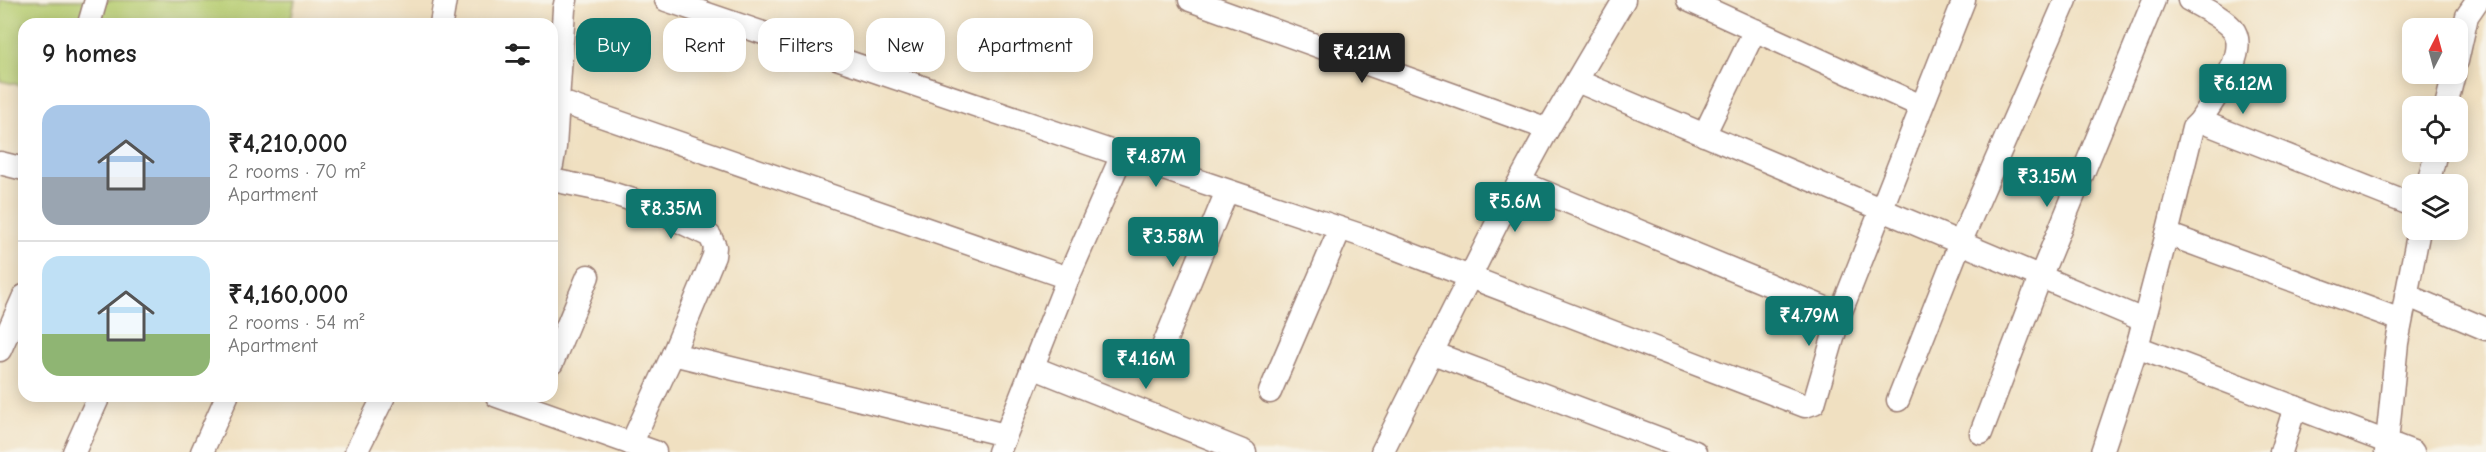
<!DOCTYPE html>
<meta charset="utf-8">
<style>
body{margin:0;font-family:"Comic Neue",sans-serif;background:#f2f2f2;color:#222;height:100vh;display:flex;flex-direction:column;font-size:22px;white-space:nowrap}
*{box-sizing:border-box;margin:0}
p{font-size:20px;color:#767676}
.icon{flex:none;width:33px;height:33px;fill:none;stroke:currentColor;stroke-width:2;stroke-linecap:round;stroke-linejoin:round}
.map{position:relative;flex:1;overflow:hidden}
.drawer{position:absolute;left:18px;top:18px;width:540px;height:384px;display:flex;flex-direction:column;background:#fff;border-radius:18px;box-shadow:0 3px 15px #0003}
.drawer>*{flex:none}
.banner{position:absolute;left:576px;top:18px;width:570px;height:54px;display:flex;gap:12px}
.needle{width:39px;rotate:6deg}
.controls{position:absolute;left:2402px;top:18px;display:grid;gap:12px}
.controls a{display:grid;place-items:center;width:66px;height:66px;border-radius:12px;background:#fff;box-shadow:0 3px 15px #0003;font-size:30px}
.price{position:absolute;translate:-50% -51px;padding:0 14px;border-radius:6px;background:#0f766e;color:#fff;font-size:20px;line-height:39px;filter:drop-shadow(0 2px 3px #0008)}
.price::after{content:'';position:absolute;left:50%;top:36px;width:18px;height:14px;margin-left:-9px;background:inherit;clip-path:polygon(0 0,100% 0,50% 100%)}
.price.current{background:#222;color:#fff}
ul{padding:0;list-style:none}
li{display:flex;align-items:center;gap:18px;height:150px;padding:0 24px}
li+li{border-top:2px solid #e0e0e0}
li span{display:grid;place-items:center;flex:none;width:168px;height:120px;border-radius:18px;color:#555}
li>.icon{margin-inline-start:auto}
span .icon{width:72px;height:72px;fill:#fffc;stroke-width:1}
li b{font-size:26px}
h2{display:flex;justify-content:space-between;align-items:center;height:72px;padding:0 24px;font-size:26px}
.pill{padding:0 21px;border-radius:18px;background:#fff;box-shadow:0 3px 15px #0003;font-size:21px;line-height:54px}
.pill.current{background:#0f766e;color:#fff}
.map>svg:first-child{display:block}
.green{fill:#b6cc70;stroke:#80764e;stroke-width:1.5}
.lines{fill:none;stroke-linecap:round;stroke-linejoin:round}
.street-casing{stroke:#9d8076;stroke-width:25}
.street{stroke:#fff;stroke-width:22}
</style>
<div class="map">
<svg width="2486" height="452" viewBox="0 0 2486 452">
<rect width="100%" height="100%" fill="#f7f3e8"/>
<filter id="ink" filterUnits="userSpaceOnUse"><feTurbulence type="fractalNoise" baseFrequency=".0167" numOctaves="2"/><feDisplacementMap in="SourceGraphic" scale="12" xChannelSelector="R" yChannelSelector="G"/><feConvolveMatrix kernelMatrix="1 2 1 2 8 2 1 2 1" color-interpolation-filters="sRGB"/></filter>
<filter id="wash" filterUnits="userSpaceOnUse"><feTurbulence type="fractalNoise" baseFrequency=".008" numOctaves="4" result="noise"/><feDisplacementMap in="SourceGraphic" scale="24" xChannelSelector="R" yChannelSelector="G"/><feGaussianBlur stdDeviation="1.35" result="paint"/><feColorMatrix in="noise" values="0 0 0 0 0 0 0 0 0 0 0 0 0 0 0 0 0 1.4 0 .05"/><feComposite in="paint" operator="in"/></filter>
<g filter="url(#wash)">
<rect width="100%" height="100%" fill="#f0e0c1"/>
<path class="green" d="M0,0h295l-5,24h-266v62l-24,-5z"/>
</g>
<g filter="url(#ink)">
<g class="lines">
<defs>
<g id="street">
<path d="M666,0l456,155"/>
<path d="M1190,0l358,129"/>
<path d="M1688,0l233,106"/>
<path d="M2189,0c14,8 32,16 43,28 20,23 -19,72 -32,93"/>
<path d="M89,24l7,-24"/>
<path d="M441,24l4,-24"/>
<path d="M2457,61l10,-45 11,-16"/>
<path d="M1577,81l566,239"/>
<path d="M558,101l510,177"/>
<path d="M2446,106l8,-32"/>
<path d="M1704,135l51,-105"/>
<path d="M0,163l24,6"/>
<path d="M552,165l3,-18 9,-138 2,-9"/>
<path d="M552,180l49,10 38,12 71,34 5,11 -1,9 -41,98"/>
<path d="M1520,182l320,132"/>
<path d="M2428,184l8,-32"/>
<path d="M2167,234l26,-106 7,-7 212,84"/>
<path d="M2406,295l80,34"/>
<path d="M2137,347l276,105"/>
<path d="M0,350l24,-54"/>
<path d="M1433,353l262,99"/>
<path d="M1157,361l70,-170"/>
<path d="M552,363l36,-87"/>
<path d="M1032,367l213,85"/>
<path d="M1270,392l70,-163"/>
<path d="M497,396l158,56"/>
<path d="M1898,400l62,-157 106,-243"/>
<path d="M1981,433l60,-158 113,-275"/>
<path d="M631,444l42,-90 332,81"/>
<path d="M74,452l25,-56"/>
<path d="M202,452l25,-56"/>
<path d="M356,452l28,-56"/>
<path d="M999,452l69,-174 54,-123 244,82 439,169 9,-3 26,-89 124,-314"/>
<path d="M1382,452l117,-233 49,-90 76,-129"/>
<path d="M2102,452l35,-105 30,-113 234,86"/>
<path d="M2281,452l14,-45"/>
<path d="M2386,452l11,-109 22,-113"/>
</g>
</defs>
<use href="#street" class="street-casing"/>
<use href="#street" class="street"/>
</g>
</g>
</svg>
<div class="controls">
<a><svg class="needle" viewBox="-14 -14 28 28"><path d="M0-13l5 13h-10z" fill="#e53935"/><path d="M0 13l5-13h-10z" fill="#767676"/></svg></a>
<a><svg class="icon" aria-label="locate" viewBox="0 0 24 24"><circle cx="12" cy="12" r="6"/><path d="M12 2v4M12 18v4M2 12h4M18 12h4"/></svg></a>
<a><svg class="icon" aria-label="layers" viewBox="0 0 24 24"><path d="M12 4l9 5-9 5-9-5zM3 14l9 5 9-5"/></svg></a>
</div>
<b class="price current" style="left:1362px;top:84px">₹4.21M</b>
<b class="price" style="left:2243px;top:115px">₹6.12M</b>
<b class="price" style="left:1156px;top:188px">₹4.87M</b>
<b class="price" style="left:2047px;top:208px">₹3.15M</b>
<b class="price" style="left:1515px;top:233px">₹5.6M</b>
<b class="price" style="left:671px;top:240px">₹8.35M</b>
<b class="price" style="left:1173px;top:268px">₹3.58M</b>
<b class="price" style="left:1809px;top:347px">₹4.79M</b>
<b class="price" style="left:1146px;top:390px">₹4.16M</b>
<div class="banner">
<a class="pill current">Buy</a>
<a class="pill">Rent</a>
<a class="pill">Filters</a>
<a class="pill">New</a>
<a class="pill">Apartment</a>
</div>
<section class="drawer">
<h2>9 homes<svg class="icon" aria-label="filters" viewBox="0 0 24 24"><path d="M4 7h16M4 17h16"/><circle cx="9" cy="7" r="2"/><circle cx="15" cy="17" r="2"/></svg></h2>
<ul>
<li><span style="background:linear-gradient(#a9c7e8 60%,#9aa5b1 0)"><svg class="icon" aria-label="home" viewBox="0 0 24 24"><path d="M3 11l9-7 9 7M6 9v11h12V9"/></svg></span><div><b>₹4,210,000</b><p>2 rooms · 70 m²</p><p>Apartment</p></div></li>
<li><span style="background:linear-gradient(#bfe0f5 65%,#8fb573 0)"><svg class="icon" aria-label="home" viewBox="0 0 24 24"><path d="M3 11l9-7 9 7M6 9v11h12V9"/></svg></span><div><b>₹4,160,000</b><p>2 rooms · 54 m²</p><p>Apartment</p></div></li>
</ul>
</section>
</div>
